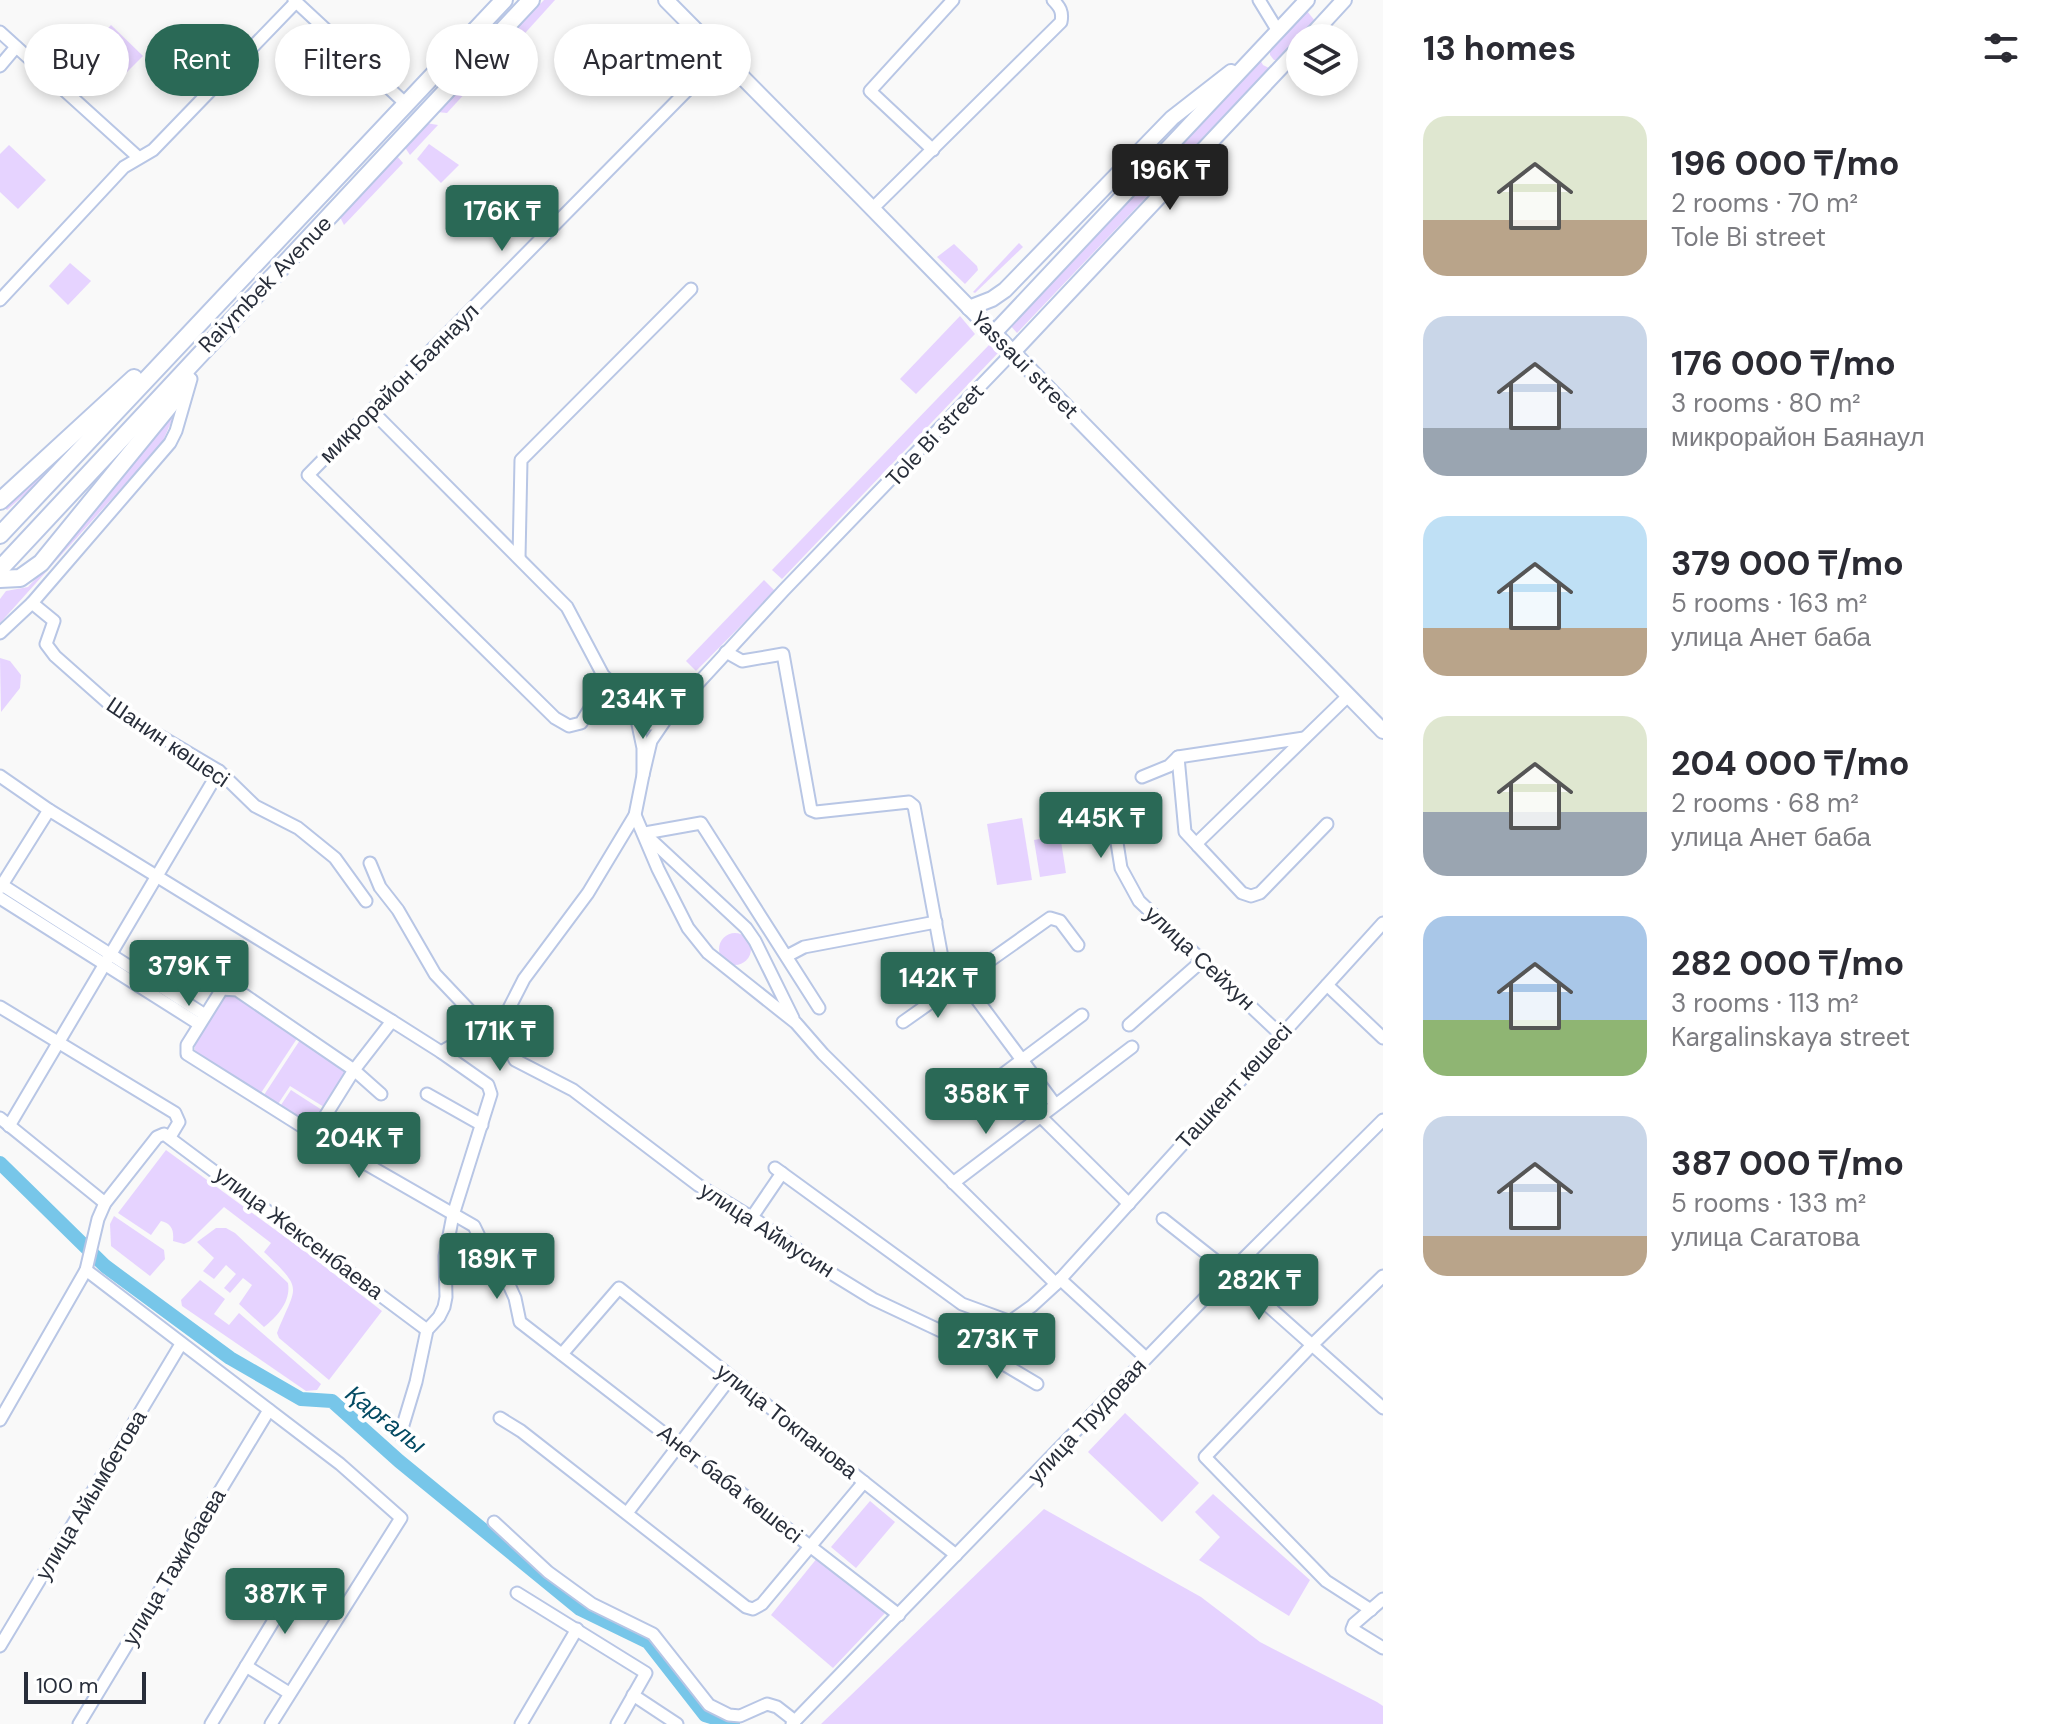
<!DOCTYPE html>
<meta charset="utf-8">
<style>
body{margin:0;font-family:"DM Sans",sans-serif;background:#f2f2f3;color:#2b2b33;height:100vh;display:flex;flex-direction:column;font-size:30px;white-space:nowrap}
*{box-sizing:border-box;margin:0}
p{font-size:26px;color:#7c7c81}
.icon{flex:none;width:44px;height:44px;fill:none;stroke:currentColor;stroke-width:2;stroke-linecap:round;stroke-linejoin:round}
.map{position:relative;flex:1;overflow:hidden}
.drawer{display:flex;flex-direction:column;background:#fff;width:680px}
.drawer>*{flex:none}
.guide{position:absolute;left:24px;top:24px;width:760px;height:72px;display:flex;gap:16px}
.fabs{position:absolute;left:1286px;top:24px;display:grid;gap:16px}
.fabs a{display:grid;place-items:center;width:72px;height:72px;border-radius:50%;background:#fff;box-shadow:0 4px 12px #0003;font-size:40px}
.scale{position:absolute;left:24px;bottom:20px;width:122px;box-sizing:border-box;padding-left:8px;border:4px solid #282e3a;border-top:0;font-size:22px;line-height:28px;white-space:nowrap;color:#282e3a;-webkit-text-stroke:6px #fff;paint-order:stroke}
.price{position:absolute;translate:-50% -68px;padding:0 18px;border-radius:8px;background:#2a6956;color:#fff;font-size:26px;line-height:52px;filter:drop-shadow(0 2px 4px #0008)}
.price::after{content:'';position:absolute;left:50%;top:48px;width:24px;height:18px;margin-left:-12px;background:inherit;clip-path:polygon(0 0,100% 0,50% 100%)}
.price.active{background:#222;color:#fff}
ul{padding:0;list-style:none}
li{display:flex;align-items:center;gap:24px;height:200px;padding:0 40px}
li span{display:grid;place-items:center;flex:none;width:224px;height:160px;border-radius:24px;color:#555}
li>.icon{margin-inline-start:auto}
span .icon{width:96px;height:96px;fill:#fffc;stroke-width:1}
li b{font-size:34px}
h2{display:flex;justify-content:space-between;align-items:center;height:96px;padding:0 40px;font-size:34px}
.tag{padding:0 28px;border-radius:36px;background:#fff;box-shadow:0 4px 12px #0003;font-size:28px;line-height:72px}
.tag.active{background:#2a6956;color:#fff}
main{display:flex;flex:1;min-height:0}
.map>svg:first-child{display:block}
.green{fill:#e6d3ff}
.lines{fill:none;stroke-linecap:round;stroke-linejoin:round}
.river{stroke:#77c6e9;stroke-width:14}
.minor-casing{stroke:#b8c6e5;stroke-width:15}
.major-casing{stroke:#b8c6e5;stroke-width:18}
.highway-casing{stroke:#b8c6e5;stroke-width:20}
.minor{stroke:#fff;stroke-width:11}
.major{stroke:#fff;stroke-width:14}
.highway{stroke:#fff;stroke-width:16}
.labels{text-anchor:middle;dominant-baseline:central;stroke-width:8;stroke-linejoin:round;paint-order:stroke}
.street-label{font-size:22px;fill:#282e3a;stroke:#fff}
.water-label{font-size:24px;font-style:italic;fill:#034a62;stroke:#fff}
</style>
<main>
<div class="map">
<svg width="1383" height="1724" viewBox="0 0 1383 1724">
<rect width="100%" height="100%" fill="#f9f9f9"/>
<g class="green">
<path d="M544,0h11l-65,72 -8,1v-8z"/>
<path d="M1307,11l8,10 -36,39h-5l-4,-5v-7z"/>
<path d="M111,25l32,31 -20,20 -31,-31z"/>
<path d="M1259,58l4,7 6,3 -252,265 -8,-9z"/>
<path d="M463,85l5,1v4l-21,23 -10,-1z"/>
<path d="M426,123l12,2 -28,30 -6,-9z"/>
<path d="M429,144l30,21 -18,18 -24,-24z"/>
<path d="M9,145l37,35 -28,29 -18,-17v-38z"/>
<path d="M396,155l7,8 -59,62 -4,-8z"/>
<path d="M1019,243l4,4 -48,46 -2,-1z"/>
<path d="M954,244l23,22 1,4 -13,14 -28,-27z"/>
<path d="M70,263l21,18 -23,24 -19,-19z"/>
<path d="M960,316l15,18 -59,60 -16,-15z"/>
<path d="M989,345l9,8 -216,226 -10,-9z"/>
<path d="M132,388l-81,83 -44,39 -3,-3z"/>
<path d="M172,409v11l-10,23 -162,180v-24l6,-8 22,-4 20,-21z"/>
<path d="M764,580l11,11 -79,80 -10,-10z"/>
<path d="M0,658l10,3 11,14 -1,13 -19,24z"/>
<path d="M673,676l9,8 -17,16 -7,-10z"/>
<path d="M1022,818l10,62 -35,5 -10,-61z"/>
<path d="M1060,835l6,38 -26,4 -6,-37z"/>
<circle cx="735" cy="949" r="16"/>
<path d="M240,992l60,42 -41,62 -64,-44v-7l31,-50z"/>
<path d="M300,1040l47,33 -23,34 -34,-21 -12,18 -14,-9z"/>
<path d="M291,1090l31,20 -10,15 -31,-20z"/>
<path d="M166,1150l141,103 75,58 -53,69 -50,-42 -2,-5c19,-48 28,-42 -13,-81l7,-9 -47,-36 -34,34 -6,3 -11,-3c1,-11 -1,-17 -12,-20l-10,14 -33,-22z"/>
<path d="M114,1216l50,34 1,9 -15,17 -39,-30 -1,-22z"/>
<path d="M216,1228h10l9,5 53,50c3,18 -10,33 -24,44l-25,-23 13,-19 -9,-7 -13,15 -6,-5 12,-14 -10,-9 -12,14 -11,-8 11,-13 -17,-16z"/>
<path d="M200,1280l25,19 -11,15 15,11 10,-12 82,71 -4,6 -11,1 -124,-85 -1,-6z"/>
<path d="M1125,1413l74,70 -37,39 -74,-70z"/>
<path d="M1213,1494l97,86 -21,36 -90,-56 21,-23 -25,-25z"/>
<path d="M870,1501l25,21 -39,46 -25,-21z"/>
<path d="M1044,1509l157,88 59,45 117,60 6,4v18h-562z"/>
<path d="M818,1557l68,55 -53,56 -62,-53z"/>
</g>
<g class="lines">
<path class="river" d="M0,1163l105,103 125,92 71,41 31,2 67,60 181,148 68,33 57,73 28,9"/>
<defs>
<g id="minor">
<path d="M294,0l111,103"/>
<path d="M1259,0l19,31"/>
<path d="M0,32l138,125"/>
<path d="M0,66l16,-19"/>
<path d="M933,150l-63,-59 83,-91"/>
<path d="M873,208l188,-186c2,-10 -1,-15 -8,-22"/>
<path d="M0,300l124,-133 29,-17 143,-148"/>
<path d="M372,411l195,196 36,68 34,34 8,15h12l7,-5"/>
<path d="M519,558l2,-98 170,-171"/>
<path d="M32,603l22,18 -8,23 9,12 61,54 103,61 36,35 43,22 37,30 31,43"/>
<path d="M0,633l32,-30 138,-160 6,-12 15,-52"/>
<path d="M726,652l16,9 41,-7 28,156 5,2 93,-10 5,4 32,173 6,10"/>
<path d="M607,681l-26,42 -12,3 -14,-8 -247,-243 413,-419"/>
<path d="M643,775l8,-34 17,-25 116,-126 229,-238"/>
<path d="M0,776l49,34 343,211"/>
<path d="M1142,777l27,-11 9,-9"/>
<path d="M635,815l23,54 30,59 20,25 88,70 27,31 233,230"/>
<path d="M1327,824l-67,69 -9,3 -9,-3 -44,-47 1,-5 149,-145"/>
<path d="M1115,830l6,38 18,33 141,133"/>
<path d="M645,833l56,-10 118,185"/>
<path d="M648,837l98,91 9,13 38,77"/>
<path d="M1198,846l-13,-14 -7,-75 126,-19"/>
<path d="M370,863l10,24 18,23 37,64 54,57"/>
<path d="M2,885l203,130"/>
<path d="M0,888l49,-78"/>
<path d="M0,898l199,126"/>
<path d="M787,956l17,-9 132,-25"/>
<path d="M964,982l90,121"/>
<path d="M1327,985l56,53"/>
<path d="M0,1007l175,106 4,9 -9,15"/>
<path d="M903,1022l147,-104 10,3 18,24"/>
<path d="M1129,1025l74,-65"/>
<path d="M499,1028l-39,13 -19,11 -49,-31 -38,49 -40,64 160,92 16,33 15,17 10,22 5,24 379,293"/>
<path d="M499,1028l16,32 58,30 125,95 61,37 67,48 47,29 102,48 62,37"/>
<path d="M499,1028l25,-49 64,-86 47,-78 8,-40v-27l-7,-33"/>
<path d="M427,1094l55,31"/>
<path d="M970,1099l112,-84"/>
<path d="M1040,1116l89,88"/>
<path d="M0,1118l105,85"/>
<path d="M9,1126l210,-355"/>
<path d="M314,1134l-127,-80v-9l35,-56 15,1 117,80 27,24"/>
<path d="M775,1168l187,136 49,18"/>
<path d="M953,1183l179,-136"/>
<path d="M752,1217l30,-44"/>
<path d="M1163,1219l67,53 153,136"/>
<path d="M86,1270l254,194 61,54 -130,206"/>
<path d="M1060,1279l86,79"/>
<path d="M975,1347l57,-41 24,-22 327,-361"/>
<path d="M562,1354l57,-66 337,267"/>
<path d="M500,1418l21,13 225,176 7,2 9,-5 102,-122"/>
<path d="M0,1420l86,-150 12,-51 7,-16 52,-66 7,-3 263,196"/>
<path d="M400,1435l16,-53 11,-52 12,-13 5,-10 2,-10 -1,-41 8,-41 38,-121 -3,-9 -47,-33"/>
<path d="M627,1513l104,-136"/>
<path d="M494,1522l54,50 44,32 61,30 56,71 20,10 11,1 27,-12 10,3 18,14"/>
<path d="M517,1593l129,80 -29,51"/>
<path d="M1383,1599l-29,25 -2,5 31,19"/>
<path d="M1371,1610l-45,-29 -121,-124 107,-112 71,-69"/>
<path d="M0,1646l181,-302"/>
<path d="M246,1666l43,27"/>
<path d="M633,1695l44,29"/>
<path d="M79,1724l190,-314"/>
<path d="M211,1724l83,-137"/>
<path d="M521,1724l56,-95"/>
<path d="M792,1724l438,-452 153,-152"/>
</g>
<g id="major">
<path d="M666,0l196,198 521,533"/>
<path d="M1309,38l35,-38"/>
<path d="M969,308l23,-9 13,-9 167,-172 59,-46"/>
<path d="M994,333l313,-333"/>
<path d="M1013,352l287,-305"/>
</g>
<g id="highway">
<path d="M0,501l134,-123"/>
<path d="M0,535l504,-535"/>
<path d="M0,569l531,-569"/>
<path d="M0,579l20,-1 21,-15 129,-158 17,-27"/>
</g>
</defs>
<use href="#minor" class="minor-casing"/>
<use href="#major" class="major-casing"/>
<use href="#highway" class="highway-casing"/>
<use href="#minor" class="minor"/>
<use href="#major" class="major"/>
<use href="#highway" class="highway"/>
</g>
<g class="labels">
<g class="street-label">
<text transform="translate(265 284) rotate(-46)">Raiymbek Avenue</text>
<text transform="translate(1025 365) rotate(45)">Yassaui street</text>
<text transform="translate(399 383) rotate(-45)">микрорайон Баянаул</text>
<text transform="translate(935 435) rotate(-47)">Tole Bi street</text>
<text transform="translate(168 742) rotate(34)">Шанин көшесі</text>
<text transform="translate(1200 958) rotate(43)">улица Сейхун</text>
<text transform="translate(1234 1086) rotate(-48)">Ташкент көшесі</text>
<text transform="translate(767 1230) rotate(33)">улица Аймусин</text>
<text transform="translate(299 1233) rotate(37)">улица Жексенбаева</text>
<text transform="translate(787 1421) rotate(38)">улица Токпанова</text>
<text transform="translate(1087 1421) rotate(-47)">улица Трудовая</text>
<text transform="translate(730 1484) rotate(38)">Анет баба көшесі</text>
<text transform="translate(91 1495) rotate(-59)">улица Айымбетова</text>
<text transform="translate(174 1567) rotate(-59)">улица Тажибаева</text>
</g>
<g class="water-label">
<text transform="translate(386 1419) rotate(38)">Қарғалы</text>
</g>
</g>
</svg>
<div class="fabs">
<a><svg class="icon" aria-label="layers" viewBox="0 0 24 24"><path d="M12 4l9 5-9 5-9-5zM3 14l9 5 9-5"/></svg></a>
</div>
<div class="scale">100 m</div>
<b class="price active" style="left:1170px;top:212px">196K ₸</b>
<b class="price" style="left:502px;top:253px">176K ₸</b>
<b class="price" style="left:643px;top:741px">234K ₸</b>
<b class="price" style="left:1101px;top:860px">445K ₸</b>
<b class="price" style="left:189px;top:1008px">379K ₸</b>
<b class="price" style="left:938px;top:1020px">142K ₸</b>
<b class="price" style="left:500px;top:1073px">171K ₸</b>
<b class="price" style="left:986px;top:1136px">358K ₸</b>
<b class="price" style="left:359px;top:1180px">204K ₸</b>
<b class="price" style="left:497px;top:1301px">189K ₸</b>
<b class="price" style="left:1259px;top:1322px">282K ₸</b>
<b class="price" style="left:997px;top:1381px">273K ₸</b>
<b class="price" style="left:285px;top:1636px">387K ₸</b>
<div class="guide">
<a class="tag">Buy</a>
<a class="tag active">Rent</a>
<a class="tag">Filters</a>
<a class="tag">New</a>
<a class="tag">Apartment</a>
</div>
</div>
<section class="drawer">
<h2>13 homes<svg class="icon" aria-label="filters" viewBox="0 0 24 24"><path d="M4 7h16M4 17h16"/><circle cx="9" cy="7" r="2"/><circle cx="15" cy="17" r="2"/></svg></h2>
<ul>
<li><span style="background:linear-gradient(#dfe7d0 65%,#b9a48a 0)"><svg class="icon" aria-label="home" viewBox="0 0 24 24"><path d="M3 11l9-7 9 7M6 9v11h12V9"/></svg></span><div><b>196 000 ₸/mo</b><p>2 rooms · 70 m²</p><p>Tole Bi street</p></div></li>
<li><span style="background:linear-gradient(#c9d6e8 70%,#9aa5b1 0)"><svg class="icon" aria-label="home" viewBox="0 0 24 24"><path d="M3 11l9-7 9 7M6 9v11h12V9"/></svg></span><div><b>176 000 ₸/mo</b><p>3 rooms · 80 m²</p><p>микрорайон Баянаул</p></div></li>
<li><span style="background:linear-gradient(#bfe0f5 70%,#b9a48a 0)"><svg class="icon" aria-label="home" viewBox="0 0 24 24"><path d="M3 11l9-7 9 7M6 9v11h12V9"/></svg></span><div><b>379 000 ₸/mo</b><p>5 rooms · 163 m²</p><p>улица Анет баба</p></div></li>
<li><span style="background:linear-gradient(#dfe7d0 60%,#9aa5b1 0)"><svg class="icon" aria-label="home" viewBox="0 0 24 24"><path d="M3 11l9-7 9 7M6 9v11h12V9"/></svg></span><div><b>204 000 ₸/mo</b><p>2 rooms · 68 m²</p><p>улица Анет баба</p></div></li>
<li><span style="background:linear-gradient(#a9c7e8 65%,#8fb573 0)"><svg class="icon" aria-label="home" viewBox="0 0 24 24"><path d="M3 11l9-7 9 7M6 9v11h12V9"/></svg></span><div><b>282 000 ₸/mo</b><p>3 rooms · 113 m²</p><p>Kargalinskaya street</p></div></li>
<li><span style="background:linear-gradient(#c9d6e8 75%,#b9a48a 0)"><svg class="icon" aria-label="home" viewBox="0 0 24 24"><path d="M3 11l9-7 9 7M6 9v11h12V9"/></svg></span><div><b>387 000 ₸/mo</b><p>5 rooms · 133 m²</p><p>улица Сагатова</p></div></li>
</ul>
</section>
</main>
